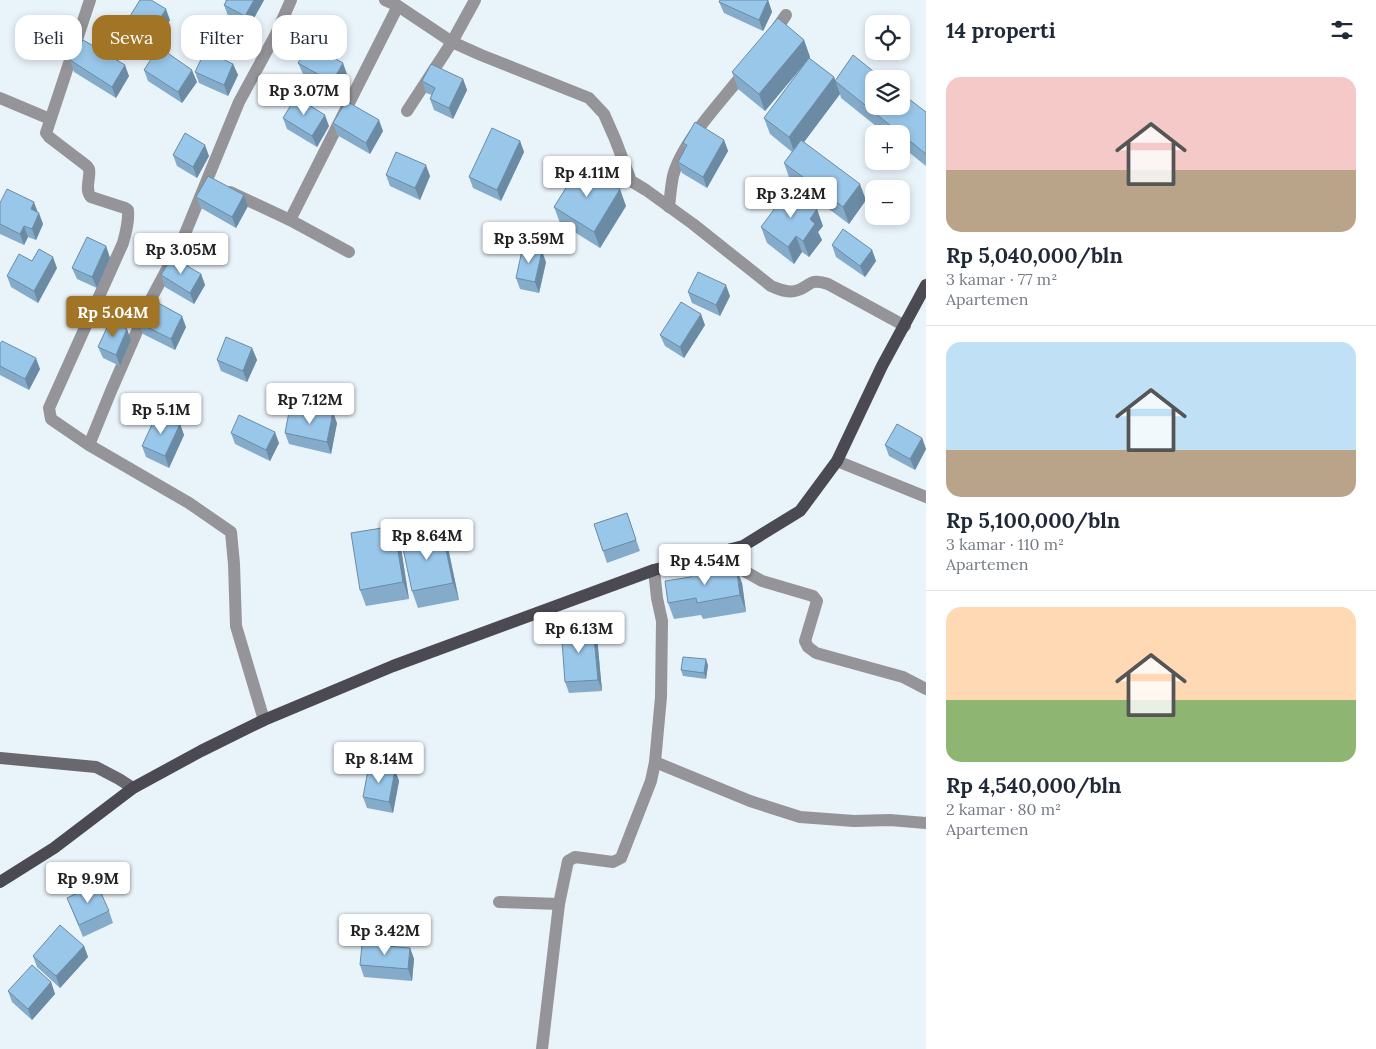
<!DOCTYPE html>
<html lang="id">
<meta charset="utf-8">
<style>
body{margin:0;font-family:Lora,serif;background:#f2f2f3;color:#1f2937;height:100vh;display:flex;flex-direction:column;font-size:19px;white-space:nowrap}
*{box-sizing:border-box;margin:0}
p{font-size:16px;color:#747a83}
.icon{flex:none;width:28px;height:28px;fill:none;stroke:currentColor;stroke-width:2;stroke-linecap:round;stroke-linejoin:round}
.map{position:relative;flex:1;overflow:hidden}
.side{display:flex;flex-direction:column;background:#fff;width:450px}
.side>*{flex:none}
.guide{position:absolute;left:15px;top:15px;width:475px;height:45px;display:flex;gap:10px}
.controls{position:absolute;left:865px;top:15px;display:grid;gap:10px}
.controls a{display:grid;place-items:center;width:45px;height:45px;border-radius:10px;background:#fff;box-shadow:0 2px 8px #0003;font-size:25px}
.price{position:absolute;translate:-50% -42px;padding:0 11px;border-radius:5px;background:#fff;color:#222;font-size:16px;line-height:32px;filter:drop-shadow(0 1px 2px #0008)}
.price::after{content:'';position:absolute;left:50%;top:30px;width:15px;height:11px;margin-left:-8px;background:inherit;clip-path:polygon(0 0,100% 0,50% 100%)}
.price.on{background:#a17525;color:#fff}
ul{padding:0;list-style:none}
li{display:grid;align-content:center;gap:10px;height:265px;padding:0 20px}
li+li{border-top:1px solid #e0e1e3}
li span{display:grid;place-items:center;height:155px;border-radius:15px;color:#555}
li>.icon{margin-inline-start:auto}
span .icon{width:90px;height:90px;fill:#fffc;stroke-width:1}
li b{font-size:21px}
h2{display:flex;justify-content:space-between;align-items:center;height:60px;padding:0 20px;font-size:21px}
.chip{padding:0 18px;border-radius:15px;background:#fff;box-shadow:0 2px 8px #0003;font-size:18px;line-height:45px}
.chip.on{background:#a17525;color:#fff}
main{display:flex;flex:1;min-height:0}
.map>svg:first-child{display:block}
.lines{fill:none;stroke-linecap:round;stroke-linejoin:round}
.street{stroke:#959498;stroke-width:12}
.secondary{stroke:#69686e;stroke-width:12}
.primary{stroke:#4b4951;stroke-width:12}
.wall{fill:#84abc9}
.shaded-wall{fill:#6b8ba4}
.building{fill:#99c7ea;stroke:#6b8ba4}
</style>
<main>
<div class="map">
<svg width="926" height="1049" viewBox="0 0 926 1049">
<rect width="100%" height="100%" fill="#e9f3fa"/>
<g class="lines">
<g class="street">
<path d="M90,0l-44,133 3,4 38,29 2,3c2,9 -5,20 2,28l34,11 3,2c1,11 -2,22 -5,33l-74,165 2,11 38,26 100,58 42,29 3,32 2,62 28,94"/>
<path d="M385,0l13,6 54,36 29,13 108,43 15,16 11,25 16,42 15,9 47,34 78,62c8,3 15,7 24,5 15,-3 13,-14 33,-7l77,42"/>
<path d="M773,34l13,-19"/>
<path d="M0,98l50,21"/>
<path d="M407,111l45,-69 23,-42"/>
<path d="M230,192l60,28 59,32"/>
<path d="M669,207c1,-10 2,-21 4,-31 9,-35 51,-77 73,-106"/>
<path d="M290,220l108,-214"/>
<path d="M89,445l22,-54 40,-92 31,-58 57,-139 37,-68 15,-34"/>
<path d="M837,461l89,36"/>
<path d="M731,549l8,19 23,13 51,15 4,5 -12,40 3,6 8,6 87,24 23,12"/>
<path d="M655,762l95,39 50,16 54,4 36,-1 36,3"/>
<path d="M499,902l60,2"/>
<path d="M542,1049l17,-145 9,-43 7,-4 38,5 8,-4 30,-77 4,-19 6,-65 1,-76 -5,-23 -3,-28"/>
</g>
<path class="secondary" d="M0,758l96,9 23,12 14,9"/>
<path class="primary" d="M0,882l54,-34 79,-60 68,-37 63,-31 129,-54 261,-96 89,-24 57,-35 37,-50 45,-95 44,-81"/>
</g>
<g class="wall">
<path d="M225,0h39l-15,27 -21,-11 -4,-11 2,-4z"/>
<path d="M768,0l4,12 -9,19 -39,-18 -5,-11z"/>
<path d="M170,20l-18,30 -23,-15 -4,-11z"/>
<path d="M804,40l6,17 -1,1 25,19 1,4 91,31v54l-25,-20v-12h-15l-45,-36 -1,-4 -36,48 62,58 -17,24 -59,-44 -6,-17 8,-11 -22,-18 -6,-16 44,-58 -43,51 -27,-22 -6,-17z"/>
<path d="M117,45l4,11 -3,5 11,15 -13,22 -42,-26 -4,-12z"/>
<path d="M298,63l49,11 -11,19 -33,-19z"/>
<path d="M233,64l5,11 -10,21 -29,-13 -4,-11z"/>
<path d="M144,70l53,12 -15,21 -34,-22z"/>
<path d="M463,79l4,11 -14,29 -19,-9 -4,-11 2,-4 -6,-2 -4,-12z"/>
<path d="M283,118l46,8 -12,21 -30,-18z"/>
<path d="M333,123l50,8 -13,23 -33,-19z"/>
<path d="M724,140l4,11 -21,37 -25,-15 -4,-11 7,-13 -2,-6z"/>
<path d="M520,141l4,11 -23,49 -28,-13 -4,-11z"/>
<path d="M173,155l36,1 -12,22 -20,-12z"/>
<path d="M386,175l44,1 -10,24 -30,-14z"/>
<path d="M196,197l52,9 -12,22 -35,-20z"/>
<path d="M0,203l38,10 5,11 -7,16 -8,-3 -4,8 -24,-11z"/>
<path d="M626,206l-26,42 -40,-25 -6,-16z"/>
<path d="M823,226l-5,6 4,8 -13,17 -7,-5 -8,12 -27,-21 -6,-16z"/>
<path d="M832,245l40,5 4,11 -11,16 -29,-20z"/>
<path d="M106,246l4,12 -13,30 -20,-9 -5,-11z"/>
<path d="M546,262l-7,31 -19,-4 -4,-11z"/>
<path d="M57,268l-19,35 -27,-16 -4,-11z"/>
<path d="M201,274l4,11 -11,19 -29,-17 -4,-12z"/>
<path d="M688,292l42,4 -10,20 -28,-13z"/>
<path d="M139,323l47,4 -11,23 -32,-16z"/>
<path d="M705,325l-21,33 -19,-12 -5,-11z"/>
<path d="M131,340l-11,26 -17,-8 -5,-11z"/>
<path d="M0,344l40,25 -11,21 -29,-15z"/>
<path d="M252,348l5,12 -10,22 -26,-11 -4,-11z"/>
<path d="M337,423l-6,31 -42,-10 -4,-11z"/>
<path d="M180,424l4,11 -15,33 -23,-11 -4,-11z"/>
<path d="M231,433l48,10 -9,18 -35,-17z"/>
<path d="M922,438l4,11 -11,21 -26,-14 -4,-11z"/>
<path d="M627,513l13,38 -33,12 -13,-39z"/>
<path d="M394,526l6,16 9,57 -43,7 -6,-16z"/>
<path d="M442,531l6,17 11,52 -41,8 -6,-17z"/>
<path d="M742,583l4,29 -43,7 -2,-4 -27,4 -6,-16z"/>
<path d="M597,637l5,54 -33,2 -4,-11z"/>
<path d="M708,665l-2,14 -23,-3 -2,-6z"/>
<path d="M395,770l4,11 -6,32 -26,-5 -4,-11z"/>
<path d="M67,898l42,13 4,12 -30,14z"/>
<path d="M84,946l4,11 -28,31 -23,-21 -4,-11z"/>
<path d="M410,948l4,11 -2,22 -48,-4 -4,-12z"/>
<path d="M51,982l4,12 -23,26 -20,-18 -4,-11z"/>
</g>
<g class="shaded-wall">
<path d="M254,0h10l-15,27 -4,-11z"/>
<path d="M768,0l4,12 -9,19 -4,-11z"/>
<path d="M166,9l4,11 -18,30 -4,-12z"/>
<path d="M804,40l6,17 -45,54 -6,-17z"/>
<path d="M117,45l4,11 -7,11 -4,-11z"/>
<path d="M343,63l4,11 -11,19 -4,-11z"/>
<path d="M233,64l5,11 -10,21 -4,-11z"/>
<path d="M125,65l4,11 -13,22 -4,-11z"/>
<path d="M192,70l5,12 -15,21 -4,-11z"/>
<path d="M834,77l6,17 -45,60 -6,-17z"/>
<path d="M463,79l4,11 -14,29 -4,-11z"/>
<path d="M325,115l4,11 -12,21 -5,-11z"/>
<path d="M379,120l4,11 -13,23 -4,-11z"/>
<path d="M724,140l4,11 -21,37 -4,-11z"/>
<path d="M520,141l4,11 -23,49 -4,-11z"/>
<path d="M205,145l4,11 -12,22 -4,-11z"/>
<path d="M426,165l4,11 -10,24 -5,-12z"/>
<path d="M860,184l6,16 -17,24 -6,-17z"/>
<path d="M620,189l6,17 -26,42 -6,-16z"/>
<path d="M244,195l4,11 -12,22 -4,-11z"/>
<path d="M34,202l4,11 -7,-4z"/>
<path d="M817,209l6,17 -5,6 4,8 -13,17 -6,-16 7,-22z"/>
<path d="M39,213l4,11 -7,16 -4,-11z"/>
<path d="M24,226l4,11 -4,8 -4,-11z"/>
<path d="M796,236l6,16 -8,12 -6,-17z"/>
<path d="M106,246l4,12 -13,30 -5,-11z"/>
<path d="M872,250l4,11 -11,16 -5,-11z"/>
<path d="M542,251l4,11 -7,31 -4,-11z"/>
<path d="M53,257l4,11 -19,35 -4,-12z"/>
<path d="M201,274l4,11 -11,19 -4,-11z"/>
<path d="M726,285l4,11 -10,20 -4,-11z"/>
<path d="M701,314l4,11 -21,33 -4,-11z"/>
<path d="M182,316l4,11 -11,23 -4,-11z"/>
<path d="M127,329l4,11 -11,26 -4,-11z"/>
<path d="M252,348l5,12 -10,22 -4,-11z"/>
<path d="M36,358l4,11 -11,21 -4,-11z"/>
<path d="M333,412l4,11 -6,31 -4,-12z"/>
<path d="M180,424l4,11 -15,33 -4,-12z"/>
<path d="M275,432l4,11 -9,18 -4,-11z"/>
<path d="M922,438l4,11 -11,21 -5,-11z"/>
<path d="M394,526l6,16 9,57 -6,-17z"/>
<path d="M442,531l6,17 11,52 -6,-17z"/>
<path d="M736,566l6,17 4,29 -6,-17z"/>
<path d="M593,626l4,11 5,54 -4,-11z"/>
<path d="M706,659l2,6 -2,14 -2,-6z"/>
<path d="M395,770l4,11 -6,32 -4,-11z"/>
<path d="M84,946l4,11 -28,31 -4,-12z"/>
<path d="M410,948l4,11 -2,22 -4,-12z"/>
<path d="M51,982l4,12 -23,26 -4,-11z"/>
</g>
<g class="building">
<path d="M140,0h11l15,9 -18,29 -23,-14z"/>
<path d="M227,0h27l-9,16 -21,-11z"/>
<path d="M720,0h48l-9,20 -40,-18z"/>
<path d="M778,18l26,22 -45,54 -27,-22z"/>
<path d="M104,37l13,8 -7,11 15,9 -13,22 -42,-27 13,-20 14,8z"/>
<path d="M309,44l34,19 -11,19 -34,-19z"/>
<path d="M159,47l33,23 -14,22 -34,-22z"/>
<path d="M205,51l28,13 -9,21 -29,-13z"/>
<path d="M853,55l30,24h-9v27h27v-13l25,19v42l-91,-73z"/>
<path d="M809,58l25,19 -45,60 -25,-19z"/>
<path d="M431,64l32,15 -14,29 -19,-9 5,-11 -13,-7z"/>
<path d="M296,97l29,18 -13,21 -29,-18z"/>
<path d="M346,101l33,19 -13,23 -33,-20z"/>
<path d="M695,122l29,18 -21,37 -25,-15 9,-17 -4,-2z"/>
<path d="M492,128l28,13 -23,49 -28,-13z"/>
<path d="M185,133l20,12 -12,22 -20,-12z"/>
<path d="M801,140l59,44 -17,23 -59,-44z"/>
<path d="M396,152l30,13 -11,23 -29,-13z"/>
<path d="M581,164l39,25 -26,43 -40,-25z"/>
<path d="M208,176l36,19 -12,22 -36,-20z"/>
<path d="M790,188l27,21 -7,10 5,5 -12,17 -7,-5 -8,11 -27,-20z"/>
<path d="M7,189l27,13 -3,7 8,4 -7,16 -8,-3 -4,8 -20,-10v-21z"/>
<path d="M843,229l29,21 -12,16 -28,-21z"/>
<path d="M87,237l19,9 -14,31 -20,-9z"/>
<path d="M523,246l19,5 -7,31 -19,-4z"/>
<path d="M39,249l14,8 -19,34 -27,-15 12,-22 13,7z"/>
<path d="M172,257l29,17 -11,19 -29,-18z"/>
<path d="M698,272l28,13 -10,20 -28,-13z"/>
<path d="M151,299l31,17 -11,23 -32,-16z"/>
<path d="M681,302l20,12 -21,33 -20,-12z"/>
<path d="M110,321l17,8 -11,26 -18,-8z"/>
<path d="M226,337l26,11 -9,23 -26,-11z"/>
<path d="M2,341l34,17 -11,21 -25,-13v-22z"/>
<path d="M316,408l17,4 -6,30 -42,-9 4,-21 25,5z"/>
<path d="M157,414l23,10 -15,32 -23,-10z"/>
<path d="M239,415l36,17 -9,18 -35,-17z"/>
<path d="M897,424l25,14 -12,21 -25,-14z"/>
<path d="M627,513l9,27 -33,11 -9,-27z"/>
<path d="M394,526l9,56 -43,8 -9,-57z"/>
<path d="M442,531l11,52 -41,8 -11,-52z"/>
<path d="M736,566l4,29 -43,8 -1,-5 -28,5 -3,-22 26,-4v-3z"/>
<path d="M593,626l5,54 -33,2 -4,-54z"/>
<path d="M683,657l23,2 -2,14 -23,-3z"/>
<path d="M369,765l26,5 -6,32 -26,-5z"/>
<path d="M97,884l12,27 -30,14 -12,-27z"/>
<path d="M60,925l24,21 -28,30 -23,-20z"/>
<path d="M362,944l48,4 -2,21 -48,-4z"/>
<path d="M32,965l19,17 -23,27 -20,-18z"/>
</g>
</svg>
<div class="controls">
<a><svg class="icon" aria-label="locate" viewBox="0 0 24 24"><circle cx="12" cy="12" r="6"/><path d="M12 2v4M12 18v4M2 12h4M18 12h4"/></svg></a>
<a><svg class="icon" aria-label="layers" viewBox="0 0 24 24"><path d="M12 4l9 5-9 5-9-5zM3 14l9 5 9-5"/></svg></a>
<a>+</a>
<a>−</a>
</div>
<b class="price" style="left:304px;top:116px">Rp 3.07M</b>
<b class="price" style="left:587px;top:198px">Rp 4.11M</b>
<b class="price" style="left:791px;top:219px">Rp 3.24M</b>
<b class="price" style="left:529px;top:264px">Rp 3.59M</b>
<b class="price" style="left:181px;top:275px">Rp 3.05M</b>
<b class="price on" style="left:113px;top:338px">Rp 5.04M</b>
<b class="price" style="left:310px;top:425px">Rp 7.12M</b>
<b class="price" style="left:161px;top:435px">Rp 5.1M</b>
<b class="price" style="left:427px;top:561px">Rp 8.64M</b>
<b class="price" style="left:705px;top:586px">Rp 4.54M</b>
<b class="price" style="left:579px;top:654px">Rp 6.13M</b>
<b class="price" style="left:379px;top:784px">Rp 8.14M</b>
<b class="price" style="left:88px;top:904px">Rp 9.9M</b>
<b class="price" style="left:385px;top:956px">Rp 3.42M</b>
<div class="guide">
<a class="chip">Beli</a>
<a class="chip on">Sewa</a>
<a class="chip">Filter</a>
<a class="chip">Baru</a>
</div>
</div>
<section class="side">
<h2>14 properti<svg class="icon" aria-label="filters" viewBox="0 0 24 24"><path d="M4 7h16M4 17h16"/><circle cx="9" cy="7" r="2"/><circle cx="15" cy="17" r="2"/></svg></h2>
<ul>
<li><span style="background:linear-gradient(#f6c9c9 60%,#b9a48a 0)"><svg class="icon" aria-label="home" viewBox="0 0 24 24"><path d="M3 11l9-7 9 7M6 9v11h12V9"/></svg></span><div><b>Rp 5,040,000/bln</b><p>3 kamar · 77 m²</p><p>Apartemen</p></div></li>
<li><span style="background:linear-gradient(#bfe0f5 70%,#b9a48a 0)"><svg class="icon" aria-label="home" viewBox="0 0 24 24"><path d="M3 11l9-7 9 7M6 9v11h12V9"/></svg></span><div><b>Rp 5,100,000/bln</b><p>3 kamar · 110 m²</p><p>Apartemen</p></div></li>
<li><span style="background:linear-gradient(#ffd9b3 60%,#8fb573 0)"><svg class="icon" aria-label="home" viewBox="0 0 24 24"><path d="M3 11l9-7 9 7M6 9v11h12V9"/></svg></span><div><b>Rp 4,540,000/bln</b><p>2 kamar · 80 m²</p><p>Apartemen</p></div></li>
</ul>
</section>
</main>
